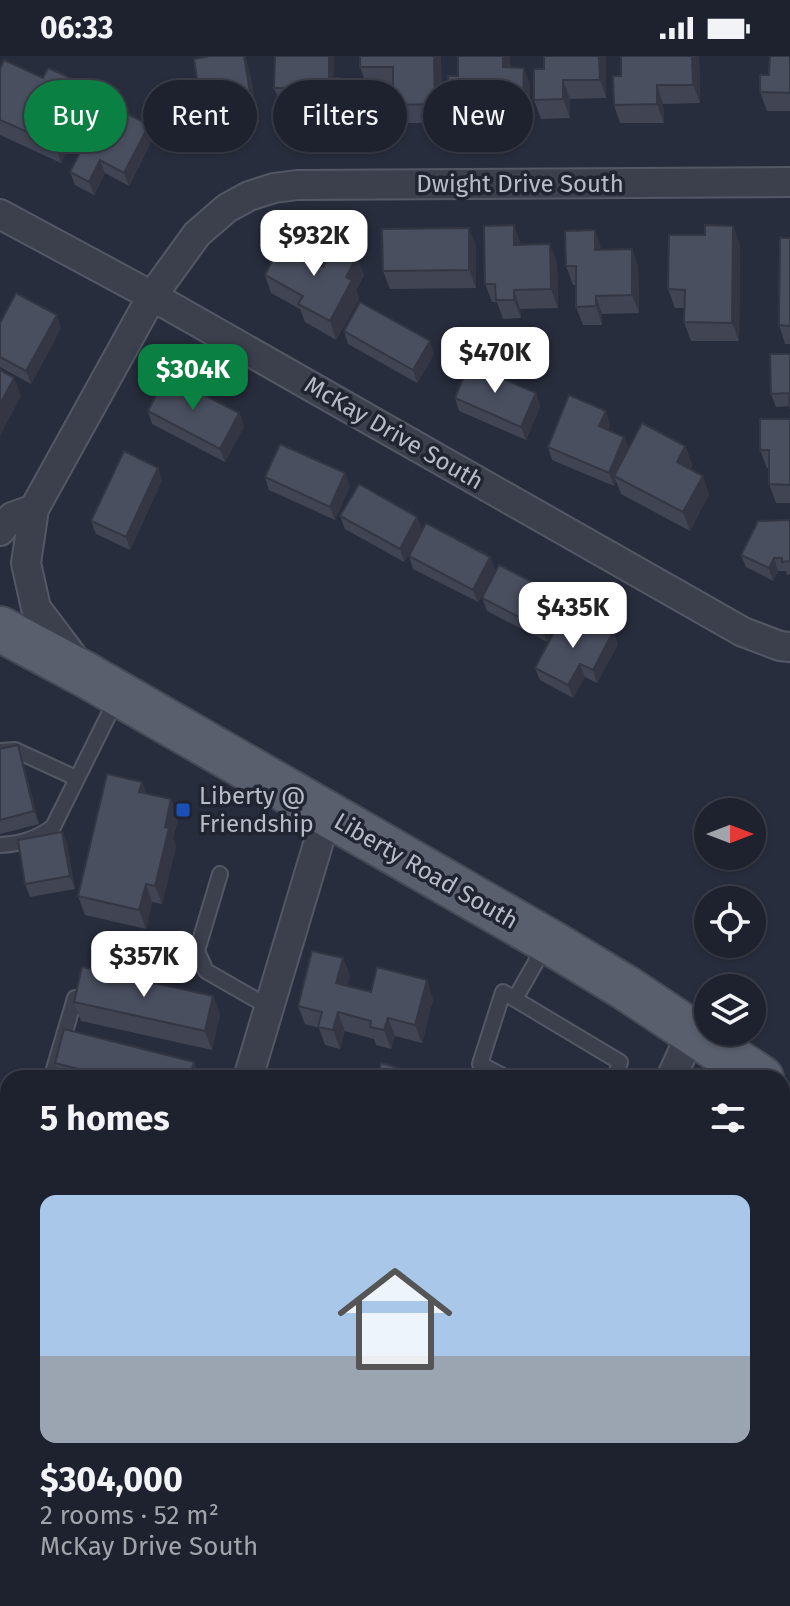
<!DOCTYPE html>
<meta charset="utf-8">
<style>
body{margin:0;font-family:"Fira Sans",sans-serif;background:#2b2f3a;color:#f1f3f6;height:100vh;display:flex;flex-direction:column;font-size:30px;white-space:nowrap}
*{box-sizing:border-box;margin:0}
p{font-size:26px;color:#a1a4aa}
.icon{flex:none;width:44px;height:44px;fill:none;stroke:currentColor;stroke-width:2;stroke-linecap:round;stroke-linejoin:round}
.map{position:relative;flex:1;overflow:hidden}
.details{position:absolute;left:0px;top:1014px;width:790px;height:536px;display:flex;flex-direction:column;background:#1e222e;border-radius:24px 24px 0 0;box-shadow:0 2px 6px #0004,0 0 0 2px #3c3f4a}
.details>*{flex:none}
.banner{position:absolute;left:24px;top:24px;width:742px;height:72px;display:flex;gap:16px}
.needle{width:52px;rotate:90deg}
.tools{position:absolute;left:694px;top:742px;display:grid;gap:16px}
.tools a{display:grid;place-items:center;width:72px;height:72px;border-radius:50%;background:#1e222e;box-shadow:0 2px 6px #0004,0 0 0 2px #3c3f4a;font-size:40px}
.price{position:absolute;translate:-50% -68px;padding:0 18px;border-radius:16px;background:#fff;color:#222;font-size:26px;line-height:52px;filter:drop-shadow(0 2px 4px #0008)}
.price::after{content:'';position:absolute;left:50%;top:48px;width:24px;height:18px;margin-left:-12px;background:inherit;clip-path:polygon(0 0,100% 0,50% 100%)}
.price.selected{background:#0b8043;color:#fff}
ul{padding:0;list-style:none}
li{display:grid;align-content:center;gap:16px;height:424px;padding:0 40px}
li span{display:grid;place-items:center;height:248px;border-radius:16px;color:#555}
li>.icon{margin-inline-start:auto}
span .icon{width:144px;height:144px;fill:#fffc;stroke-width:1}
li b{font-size:34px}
h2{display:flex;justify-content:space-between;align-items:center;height:96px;padding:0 40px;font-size:34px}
.pill{padding:0 28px;border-radius:36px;background:#1e222e;box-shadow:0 2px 6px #0004,0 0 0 2px #3c3f4a;font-size:28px;line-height:72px}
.pill.selected{background:#0b8043;color:#fff}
.status{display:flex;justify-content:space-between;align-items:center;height:56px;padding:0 40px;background:#1e222e;direction:ltr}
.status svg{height:22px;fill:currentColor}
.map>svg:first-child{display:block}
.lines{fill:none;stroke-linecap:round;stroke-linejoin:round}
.service-casing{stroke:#545865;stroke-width:18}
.minor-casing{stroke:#545865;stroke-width:32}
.primary-casing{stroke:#454956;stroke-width:48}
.service{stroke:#3c404d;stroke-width:14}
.minor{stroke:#3c404d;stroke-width:28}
.primary{stroke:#5a5f6d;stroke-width:44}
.wall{fill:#404453}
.shaded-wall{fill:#343743}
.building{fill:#4a4f60;stroke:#343743;stroke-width:2}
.transit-dot{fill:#1a4fb4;stroke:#212532;stroke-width:3}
.labels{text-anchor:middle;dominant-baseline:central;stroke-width:7;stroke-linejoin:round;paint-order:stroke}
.street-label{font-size:24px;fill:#b8bcc8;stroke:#212532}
.poi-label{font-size:24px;fill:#b8bcc8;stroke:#212532;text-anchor:start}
</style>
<div class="status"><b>06:33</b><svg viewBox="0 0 49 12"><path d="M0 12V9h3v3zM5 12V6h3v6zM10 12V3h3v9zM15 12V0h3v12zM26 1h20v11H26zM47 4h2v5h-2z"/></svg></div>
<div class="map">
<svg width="790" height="1550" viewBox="0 0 790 1550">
<rect width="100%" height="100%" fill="#282d3d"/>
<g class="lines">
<defs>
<g id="service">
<path d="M0,695l15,-1 61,28"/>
<path d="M0,789c21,-1 36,-6 53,-18l64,-129"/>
<path d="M220,818l-23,77 9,20 63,36"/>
<path d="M515,943l31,-55"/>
<path d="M58,1022l-4,-9 21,-71"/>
<path d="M507,1022l-27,-14 23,-72 117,70 -5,16"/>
</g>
<g id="minor">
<path d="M0,158l152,82 591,336 37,14 10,1"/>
<path d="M0,475l12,-14 22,-8"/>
<path d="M79,609l-43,-57 -10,-45 8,-54 118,-213 45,-62 30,-26 22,-12 25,-8 23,-3 493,-3"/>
<path d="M248,1022l79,-264"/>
<path d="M671,1022l21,-46"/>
<path d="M782,1179l8,3"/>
<path d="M720,1542l34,8"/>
<path d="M89,1550l2,-8"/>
<path d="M506,1550l2,-8"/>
</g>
<path id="primary" d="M0,573l86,46 469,270 71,43 135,90"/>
</defs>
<use href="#service" class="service-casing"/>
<use href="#minor" class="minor-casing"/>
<use href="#primary" class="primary-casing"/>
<use href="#service" class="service"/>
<use href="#minor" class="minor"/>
<use href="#primary" class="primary"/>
</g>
<g class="wall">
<path d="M360,0h81l1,67h-42l-7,-18v-19h-26l-7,-19z"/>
<path d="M606,0v42l-36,1v19l-29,1 -7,-19 10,-31z"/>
<path d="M621,0h78l1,47 -37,1 1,19h-44l-6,-18 7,-29z"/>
<path d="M790,0v55h-23l-7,-19 9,-17z"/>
<path d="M510,1v11h14l6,18 -1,37 -29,-1 -3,-10h-43l-6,-19 10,-17z"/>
<path d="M0,13l89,33 -28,61 -61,-28z"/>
<path d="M249,13l10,53 -41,7 2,12 -30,5 -6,-19 15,-36z"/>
<path d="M333,22l11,13 -1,31 -28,-1 -5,-13v-7l-31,-1 -5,-12z"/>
<path d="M149,69l4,13 -24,48 -24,-13 -11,22 -19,-10 -5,-13 29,-32z"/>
<path d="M595,174l6,20 31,-1 6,18 1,46 -37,1v11h-19l-7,-18v-22h-3l-7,-19z"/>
<path d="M790,182v106h-5l-6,-19z"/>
<path d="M740,188l-1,97h-48l-7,-19 1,-14h-10l-7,-19z"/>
<path d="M521,189l36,17 1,46 -38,1 1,9 -18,1 -6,-17h-5l-7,-18z"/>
<path d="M476,190v42l-86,1 -7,-18z"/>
<path d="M323,211l41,8 -8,15 3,9 -23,41 -31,-18 -5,-13 -29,-16 -6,-18z"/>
<path d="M0,267l61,5 -30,56 -31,-17z"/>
<path d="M344,275l90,23 -17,29 -69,-39z"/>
<path d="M790,298v56v-4l-14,1 -5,-13z"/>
<path d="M536,337l4,13 -14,34 -67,-29 -4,-13z"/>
<path d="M148,355l91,2 5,13 -19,36 -73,-38z"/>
<path d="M790,363v84h-14l-7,-19v-16h-2l-7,-18z"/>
<path d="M610,368l-2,6 16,7 5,12 56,-3 7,19 -2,4 19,25 -19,37 -69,-37 -5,-13 -2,5 -62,-26 -4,-13z"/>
<path d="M158,412l4,12 -32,70 -34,-16 -5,-13z"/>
<path d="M265,421l85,9 -15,34 -66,-30z"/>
<path d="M340,460l77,1 5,13 -18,32 -59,-33z"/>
<path d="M790,464v54l-3,1 -1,-4h-8l-5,10 -27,-14 -5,-12z"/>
<path d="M409,500l81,1 5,13 -17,32 -65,-33z"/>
<path d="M559,540l5,13 -17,33 -60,-31 -5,-13z"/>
<path d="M587,574l26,2 5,12 -21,39 -12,-6 -12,21 -33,-18 -5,-12z"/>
<path d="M18,689l4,13 17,66 -39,10v-85z"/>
<path d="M142,726l4,12 25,5 7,19 -5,21 3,7 -14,58 -10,-2 -6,27 -61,-14 -7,-19z"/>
<path d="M62,776l5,12 8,45 -45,8 -5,-13z"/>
<path d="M343,902l7,19 -3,8 24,7 62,7 -11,44 -27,-7 -4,13 -15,-4 -2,-6 -29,-8 -5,18 -15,-4 -6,-17 -14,-4 -7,-18z"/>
<path d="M213,940l7,18 -8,36 -131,-29 -7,-19z"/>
<path d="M194,1006l5,16h-138l-6,-15z"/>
<path d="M0,1141l8,2v108l-8,-2z"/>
<path d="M782,1210l7,3 1,-2v306l-5,-15 -3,-1v-117l8,-25 -8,-2z"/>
<path d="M0,1345l8,2v72l-8,-2z"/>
<path d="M144,1542h60l-2,8h-59z"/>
</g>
<g class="shaded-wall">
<path d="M244,0h1l4,13 10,53 -7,-18z"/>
<path d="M329,0h5l-1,35 -4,-13z"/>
<path d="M434,0h7l1,67 -7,-19z"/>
<path d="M503,0h6l1,1 -1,29 -6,-19z"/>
<path d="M599,0h7v42l-6,-18z"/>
<path d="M692,0h7l1,47 -7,-18z"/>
<path d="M524,12l6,18 -1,37 -6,-19z"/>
<path d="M339,22l5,13 -1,31 -4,-13z"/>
<path d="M563,24l7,19v19l-7,-19z"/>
<path d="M82,27l7,19 -28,61 -6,-19z"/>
<path d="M657,29l6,19 1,19 -7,-19z"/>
<path d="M212,55l6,18 2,12 -6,-19z"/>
<path d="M149,69l4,13 -24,48 -5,-13z"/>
<path d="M100,104l5,13 -11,22 -5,-13z"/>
<path d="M514,169l7,19v19l-7,-18z"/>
<path d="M733,170l7,18 -1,97 -7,-18z"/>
<path d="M469,172l7,18v42l-7,-18z"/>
<path d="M595,174l6,18 1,20 -7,-18z"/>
<path d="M550,188l7,18 1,46 -7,-19z"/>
<path d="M632,193l6,18 1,46 -7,-18z"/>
<path d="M357,200l7,19 -8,15 3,9 -23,41 -6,-19 16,-44z"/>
<path d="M514,234l6,19 1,9 -7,-18z"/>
<path d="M596,240l6,18v11l-6,-19z"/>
<path d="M57,259l4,13 -30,56 -5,-13z"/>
<path d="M430,285l4,13 -17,29 -4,-13z"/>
<path d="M14,322l7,18 -21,40v-32z"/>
<path d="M536,337l4,13 -14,34 -5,-13z"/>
<path d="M606,355l4,13 -6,15 -5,-13z"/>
<path d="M239,357l5,13 -19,36 -5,-13z"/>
<path d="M624,381l5,13 -15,26 2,5 -2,5 -5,-13z"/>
<path d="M685,390l7,19 -8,15 -7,-18z"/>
<path d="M158,412l4,12 -32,70 -4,-13z"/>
<path d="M345,417l5,13 -15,34 -5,-13z"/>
<path d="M703,420l6,18 -19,37 -7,-19z"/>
<path d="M417,461l5,13 -18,32 -4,-13z"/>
<path d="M490,501l5,13 -17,32 -5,-12z"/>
<path d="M774,502l4,13 -5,10 -4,-13z"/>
<path d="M559,540l5,13 -17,33 -5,-13z"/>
<path d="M613,576l5,12 -21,39 -4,-13z"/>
<path d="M580,608l5,13 -12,21 -5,-13z"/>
<path d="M18,689l4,13 17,66 -5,-13z"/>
<path d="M142,726l6,18 -9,-8z"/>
<path d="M171,743l7,19 -5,21 3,7 -14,58 -7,-18 10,-59z"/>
<path d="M62,776l5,12 8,45 -5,-13z"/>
<path d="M146,828l6,18 -6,27 -7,-19z"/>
<path d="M343,902l7,19 -7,24 -7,-18z"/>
<path d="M427,924l6,19 -11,44 -7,-18z"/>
<path d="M213,940l7,18 -8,36 -7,-19z"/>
<path d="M338,956l7,19 -5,18 -7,-19z"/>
<path d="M388,962l7,18 -4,13 -7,-19z"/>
<path d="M194,1006l5,16h-10z"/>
<path d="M27,1542h8l-2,8h-8z"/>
<path d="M196,1542h8l-2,8h-5l-1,-4z"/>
<path d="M434,1542h12l-2,8h-11z"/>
</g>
<g class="building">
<path d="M210,0h34l8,48 -40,7 2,11 -30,5 -6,-32 21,-4 -5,-32z"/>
<path d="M275,0h54v22h10v31l-29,-1v-20h-36z"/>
<path d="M360,0h74l1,48 -42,1v-38h-33z"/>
<path d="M458,0h45v11l21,1 -1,36h-29v-10l-46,-1v-17h10z"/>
<path d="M544,0h55l1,24h-37v19l-29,1v-31h10z"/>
<path d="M621,0h71l1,29h-36v19l-43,1 -1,-29h8z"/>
<path d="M770,0h20v37l-30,-1v-17h9z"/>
<path d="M4,4l39,18 5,-10 34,15 -27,61 -55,-24v-51z"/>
<path d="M116,52l33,17 -25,48 -24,-13 -11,22 -19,-10 19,-37 10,5z"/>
<path d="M514,169v20l36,-1 1,45 -37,1v10h-18l-1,-16h-10l-1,-58z"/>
<path d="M705,169l28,1 -1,97 -48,-1 1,-32 -17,-1 1,-54h36z"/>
<path d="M469,172v42l-86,1 -1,-42z"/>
<path d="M595,174v20l37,-1v46l-36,1v10l-20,1v-41h-10l-1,-35z"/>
<path d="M780,182h10v88l-11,-1z"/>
<path d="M281,187l42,24 13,-23 21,12 -11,21 6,3 -22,41 -32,-17 5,-8 -38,-21z"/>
<path d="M16,237l41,22 -31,56 -26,-14v-34z"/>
<path d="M360,246l70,39 -17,29 -69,-39z"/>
<path d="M770,298h20v55l-1,-16 -18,1z"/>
<path d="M469,308l67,29 -15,34 -66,-29z"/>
<path d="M0,314l14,8 -14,26z"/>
<path d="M166,319l73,38 -19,36 -72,-38z"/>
<path d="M569,339l37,16 -7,15 25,11 -15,36 -61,-26z"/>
<path d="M760,363h30v66l-21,-1v-34h-9z"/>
<path d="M642,367l43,23 -8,16 26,14 -20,36 -69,-36z"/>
<path d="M280,388l65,29 -15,34 -65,-30z"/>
<path d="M124,395l34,17 -32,69 -35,-16z"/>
<path d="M359,428l58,33 -17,32 -60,-33z"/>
<path d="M790,464v41l-8,1v-4h-8l-5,10 -28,-13 17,-34z"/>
<path d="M426,467l64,34 -17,33 -64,-34z"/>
<path d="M499,509l60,31 -17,33 -60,-31z"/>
<path d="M562,561l25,13 5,-9 21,11 -20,38 -13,-6 -12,21 -33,-17z"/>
<path d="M18,689l16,66 -34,9v-71z"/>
<path d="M107,718l35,8 -3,10 32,7 -6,28 4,1 -14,58 -9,-2 -7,26 -61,-14z"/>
<path d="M62,776l8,44 -45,8 -7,-44z"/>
<path d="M312,895l31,7 -7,25 35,9 6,-25 50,13 -12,45 -27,-7 -4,12 -14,-3 1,-6 -33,-9 -5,18 -15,-3 4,-15 -24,-6z"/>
<path d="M82,911l131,29 -8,35 -131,-29z"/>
<path d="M64,973l130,33 -5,16h-75l-59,-15z"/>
<path d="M381,1007l47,13 -1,2h-50z"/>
<path d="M0,1141l8,2v34l-8,-2z"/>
<path d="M0,1189l8,3v38l-8,-2z"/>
<path d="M782,1210l7,3 1,-2v58l-8,-5z"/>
<path d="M782,1279l8,2v51l-8,-2z"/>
<path d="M8,1318v15l-4,-1z"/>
<path d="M0,1345l8,2v55l-8,-2z"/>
<path d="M790,1358v132l-8,-2v-104z"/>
<path d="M0,1499l8,2v-2v43h19l-2,8h-25z"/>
<path d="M144,1542h34l-2,8h-33z"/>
<path d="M180,1542h16v4z"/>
<path d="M375,1542h59l-1,8h-60z"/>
<path d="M543,1542h91l12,4 1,-4h4l14,4 -1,4h-123z"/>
</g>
<rect class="transit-dot" x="175" y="746" width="16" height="16" rx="4"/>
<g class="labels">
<g class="street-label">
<text x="520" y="128">Dwight Drive South</text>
<text transform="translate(394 377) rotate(30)">McKay Drive South</text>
<text transform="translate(426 815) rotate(30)">Liberty Road South</text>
</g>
<g class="poi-label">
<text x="199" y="740">Liberty @<tspan x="199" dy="28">Friendship</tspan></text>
</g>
</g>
</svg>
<div class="tools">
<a><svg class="needle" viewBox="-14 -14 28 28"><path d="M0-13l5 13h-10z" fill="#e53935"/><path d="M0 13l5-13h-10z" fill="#a1a4aa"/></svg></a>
<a><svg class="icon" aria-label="locate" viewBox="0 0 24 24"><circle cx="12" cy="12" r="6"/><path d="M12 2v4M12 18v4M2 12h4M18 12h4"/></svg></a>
<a><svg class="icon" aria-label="layers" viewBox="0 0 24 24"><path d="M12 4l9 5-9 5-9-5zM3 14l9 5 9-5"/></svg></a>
</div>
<b class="price" style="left:314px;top:222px">$932K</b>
<b class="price" style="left:495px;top:339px">$470K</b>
<b class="price selected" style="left:193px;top:356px">$304K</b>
<b class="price" style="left:573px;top:594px">$435K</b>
<b class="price" style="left:144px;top:943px">$357K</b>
<div class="banner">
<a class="pill selected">Buy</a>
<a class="pill">Rent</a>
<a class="pill">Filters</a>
<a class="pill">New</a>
</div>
<section class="details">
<h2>5 homes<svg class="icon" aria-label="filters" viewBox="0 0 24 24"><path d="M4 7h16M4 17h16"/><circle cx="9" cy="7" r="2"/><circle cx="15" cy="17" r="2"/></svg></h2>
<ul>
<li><span style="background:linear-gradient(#a9c7e8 65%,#9aa5b1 0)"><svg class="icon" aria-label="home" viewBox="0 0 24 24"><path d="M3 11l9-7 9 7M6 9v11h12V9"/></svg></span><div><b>$304,000</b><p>2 rooms · 52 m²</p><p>McKay Drive South</p></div></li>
</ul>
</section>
</div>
